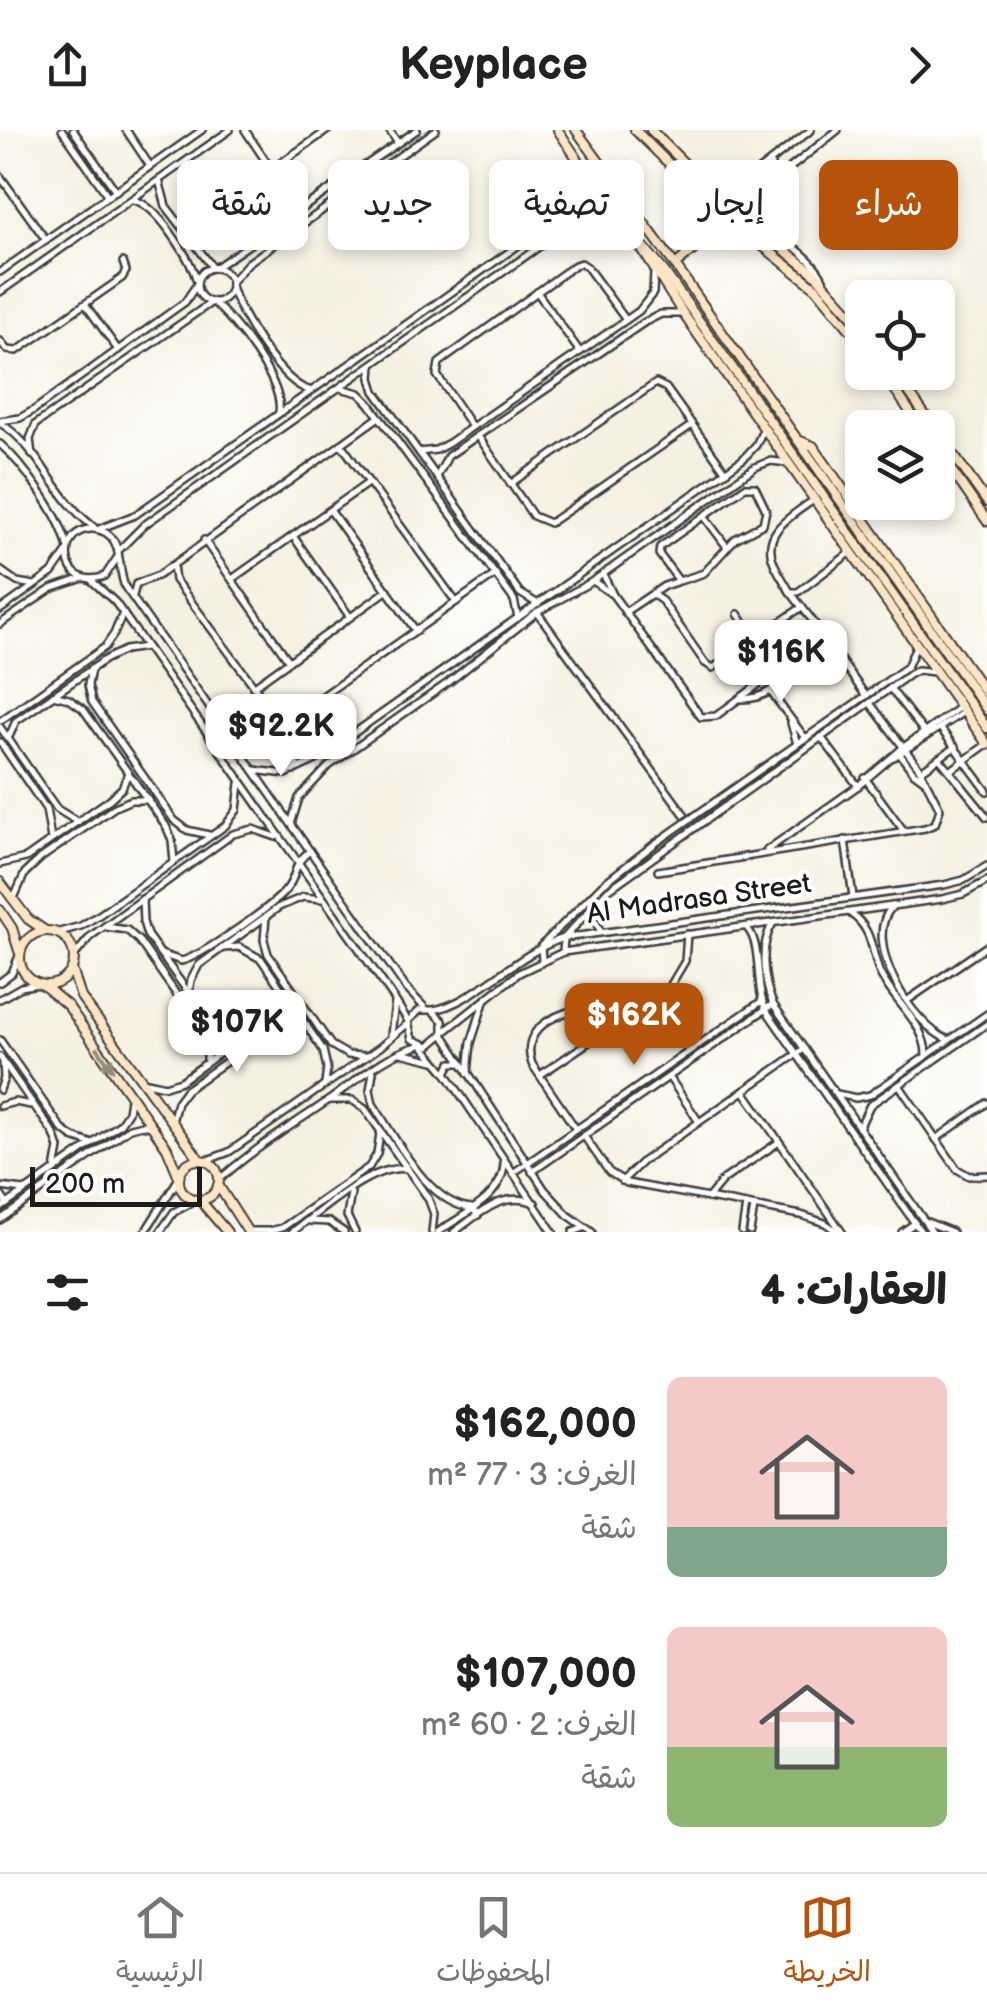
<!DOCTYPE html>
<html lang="ar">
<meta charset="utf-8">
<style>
body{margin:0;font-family:"Balsamiq Sans","Playpen Sans Arabic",sans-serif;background:#f2f2f2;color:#222;direction:rtl;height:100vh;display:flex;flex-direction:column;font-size:38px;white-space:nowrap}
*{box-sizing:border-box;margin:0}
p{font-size:32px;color:#767676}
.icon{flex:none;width:55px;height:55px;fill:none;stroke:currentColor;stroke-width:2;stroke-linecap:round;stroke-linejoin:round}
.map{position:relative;height:1102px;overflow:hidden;direction:ltr}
.details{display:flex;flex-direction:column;background:#fff;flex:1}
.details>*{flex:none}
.guide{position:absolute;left:30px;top:30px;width:928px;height:90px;direction:rtl;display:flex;gap:20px}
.tools{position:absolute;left:845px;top:150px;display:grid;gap:20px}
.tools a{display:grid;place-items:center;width:110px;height:110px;border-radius:15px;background:#fff;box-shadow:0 5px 15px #0003;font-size:50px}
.scale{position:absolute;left:30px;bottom:25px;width:172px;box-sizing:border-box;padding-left:10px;border:5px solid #1c1c1c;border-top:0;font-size:28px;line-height:35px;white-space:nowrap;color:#1c1c1c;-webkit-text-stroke:8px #fff;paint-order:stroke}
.price{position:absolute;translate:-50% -85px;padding:0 22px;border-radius:20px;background:#fff;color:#222;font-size:32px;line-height:65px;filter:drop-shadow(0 2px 5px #0008)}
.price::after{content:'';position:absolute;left:50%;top:60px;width:30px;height:22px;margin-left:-15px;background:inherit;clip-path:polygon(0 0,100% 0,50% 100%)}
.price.current{background:#b45309;color:#fff}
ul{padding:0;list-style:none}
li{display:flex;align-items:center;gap:30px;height:250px;padding:0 40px}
li span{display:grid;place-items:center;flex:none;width:280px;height:200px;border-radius:15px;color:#555}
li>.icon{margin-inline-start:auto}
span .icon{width:120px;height:120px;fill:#fffc;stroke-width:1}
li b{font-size:42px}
h2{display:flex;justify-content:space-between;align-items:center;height:120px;padding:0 40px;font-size:42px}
.chip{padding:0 35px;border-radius:15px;background:#fff;box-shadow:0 5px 15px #0003;font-size:35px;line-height:90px}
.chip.current{background:#b45309;color:#fff}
header{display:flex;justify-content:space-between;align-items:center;height:130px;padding:0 40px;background:#fff;font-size:45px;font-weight:800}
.menu{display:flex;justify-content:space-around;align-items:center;height:140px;border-top:2px solid #e0e0e0;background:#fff;font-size:28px;color:#767676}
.menu a{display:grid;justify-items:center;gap:5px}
.menu .current{color:#b45309}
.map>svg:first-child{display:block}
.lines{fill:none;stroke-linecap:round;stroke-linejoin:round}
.street-casing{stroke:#3d3c3a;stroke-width:10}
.secondary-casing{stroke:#3d3c3a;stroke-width:12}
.street{stroke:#fff;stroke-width:5}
.secondary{stroke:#fde5c5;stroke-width:8}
.oneway{fill:#988b79}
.labels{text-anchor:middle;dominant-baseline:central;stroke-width:8;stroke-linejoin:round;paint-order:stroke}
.street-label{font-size:28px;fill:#1c1c1c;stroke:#fff}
</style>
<header><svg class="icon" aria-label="forward" viewBox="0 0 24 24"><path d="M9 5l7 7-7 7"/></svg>Keyplace<svg class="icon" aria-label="share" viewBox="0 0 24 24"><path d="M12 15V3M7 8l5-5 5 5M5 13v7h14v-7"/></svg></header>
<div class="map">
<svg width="987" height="1102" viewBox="0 0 987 1102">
<rect width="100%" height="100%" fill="#fff"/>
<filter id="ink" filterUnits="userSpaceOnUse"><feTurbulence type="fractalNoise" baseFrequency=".01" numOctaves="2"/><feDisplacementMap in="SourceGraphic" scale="20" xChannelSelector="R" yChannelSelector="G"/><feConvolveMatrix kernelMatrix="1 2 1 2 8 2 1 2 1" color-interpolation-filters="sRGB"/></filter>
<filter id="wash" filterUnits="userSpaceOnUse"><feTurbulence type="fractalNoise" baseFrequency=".0048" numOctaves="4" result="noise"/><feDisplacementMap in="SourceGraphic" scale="40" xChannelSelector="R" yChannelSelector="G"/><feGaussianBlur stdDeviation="2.25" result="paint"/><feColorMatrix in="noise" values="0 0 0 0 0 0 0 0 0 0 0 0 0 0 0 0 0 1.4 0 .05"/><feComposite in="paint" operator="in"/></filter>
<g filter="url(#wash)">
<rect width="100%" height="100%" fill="#f5f1e2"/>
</g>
<g filter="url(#ink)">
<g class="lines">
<defs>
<g id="street">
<path d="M62,0l46,66"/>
<path d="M73,0l43,61"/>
<path d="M126,0l24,36"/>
<path d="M245,0l26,39"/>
<path d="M389,0l9,13"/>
<path d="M770,32l3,11 7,4"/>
<path d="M0,46l46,64"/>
<path d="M159,50l7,26 47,62"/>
<path d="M709,56l22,3 11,-6 69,-53"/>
<path d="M133,70c24,4 57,58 64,81"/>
<path d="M226,71l102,-71"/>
<circle cx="214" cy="155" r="17"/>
<path d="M215,138l202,-138"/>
<path d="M0,142l202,-142"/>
<path d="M824,151c-15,-33 -56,-44 -70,-77l7,-13 77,-61"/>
<path d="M231,152l17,-19 188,-133"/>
<path d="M231,156c8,28 50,97 78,104"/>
<path d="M0,162l230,-162"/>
<path d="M537,162l43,60"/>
<path d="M213,172c22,19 71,80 66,110"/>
<path d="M85,174l33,46"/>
<path d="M0,211l7,9 10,1 105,-73 4,-7 -3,-9"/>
<path d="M372,235l-1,13 4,13 145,202 18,11"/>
<path d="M340,258l19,5 10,10 145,197 4,18"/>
<path d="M379,287l-206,148 2,15 105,141h7l209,-147"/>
<path d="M0,291l20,-3 14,-8 151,-108 12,-18"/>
<path d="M0,293c39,23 55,76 94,104"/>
<path d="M472,297l-35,-52 2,-12 136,-98 6,-2 6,4 39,53"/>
<path d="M478,306l55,80 17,7 142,-98"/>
<path d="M0,314c24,21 60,71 67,101"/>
<path d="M341,314l115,158"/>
<path d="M419,322l17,-2 13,-7 190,-132 14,-18 1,-21"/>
<path d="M32,325l-2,-16 6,-15 176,-122"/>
<path d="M437,347l11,-21 197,-134 16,-8h22"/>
<path d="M510,354l146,-101 10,5 60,84"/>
<path d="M815,369c-22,16 -55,32 -41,64 4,10 11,19 16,29h8l52,-39"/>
<path d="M330,380l86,121"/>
<path d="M704,386l23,31"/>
<path d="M99,399l36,-14 435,-306 12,-24 -3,-21"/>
<path d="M293,406l57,81"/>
<path d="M204,410l85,121"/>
<path d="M119,420l25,-25 423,-298 30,-8 28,8"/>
<path d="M117,428l-12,18c-46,17 -50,-50 -11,-47 8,1 16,5 20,12 7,13 5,31 11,46l281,401 20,21"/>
<path d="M0,440l17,12 17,3"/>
<path d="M603,444l10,21 88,122 15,-1 51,-38"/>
<path d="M232,449l136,-96"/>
<path d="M91,450l24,22 278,395 15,24 4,18 17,7 14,-12v-13l-11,-11h-12l-12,11"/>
<path d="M593,451l20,14"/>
<path d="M652,464l10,7 43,62 8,5 89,-61"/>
<path d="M133,466l3,-12 23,-9 12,-9"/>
<path d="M0,480l52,-37 14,-20"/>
<path d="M537,482l147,202"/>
<path d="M625,482l39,-26 15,-5 -20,-27 1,-7 85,-60h10l11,23 -3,14 -28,15 -31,34 -25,8"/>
<path d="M738,484l18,26"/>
<path d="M0,494l51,-35 32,-11"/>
<path d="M816,515l13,-6 -9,-9"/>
<path d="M749,517l18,26"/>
<path d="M839,528l27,38"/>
<path d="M91,539l-3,16 4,17 82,118 13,10 22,5"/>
<path d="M770,543l2,3 -4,2 -2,-4z"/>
<path d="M772,544l48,-35 -1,-10 -28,-36"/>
<path d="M253,557l135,-97"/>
<path d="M890,558l34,44"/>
<path d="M770,561l36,48"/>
<path d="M53,565l16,4 14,10 83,117 6,14 2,22"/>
<path d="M741,569c24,0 40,-12 47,-35"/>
<path d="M0,591l105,-74 9,-13 9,-21"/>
<path d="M280,591c12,18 25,29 14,50"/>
<path d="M791,593l6,21"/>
<path d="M0,597l57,82 21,13"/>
<path d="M941,599l46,62"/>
<path d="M821,607l37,49"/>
<path d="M8,609l8,-18 90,-62 19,-9 21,-3"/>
<path d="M0,612l46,67 5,30"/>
<path d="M899,623l14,19 11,8"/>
<path d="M894,627l70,-45"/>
<path d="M939,628l48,59"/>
<path d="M254,640l32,4 30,-14 427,-301 13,-14 8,-17"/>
<path d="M921,641l34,-24"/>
<path d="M950,641l37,-27"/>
<path d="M865,648l39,53"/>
<path d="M291,694l8,-26 30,-32 120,-84 88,-70 56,-31 162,-114 16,-6 17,2"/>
<path d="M845,710l8,57"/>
<path d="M767,720l91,-64 47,-40 55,-39"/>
<path d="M0,734l26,-6 84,-59 12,-11 6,-15"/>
<path d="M658,741l267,-43 10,-4 5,-15 -21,-41 -49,-65"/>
<path d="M14,768l11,-25 16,-15 74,-51 16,-7h17"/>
<path d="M142,769l1,23 4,13 68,95 23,8"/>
<path d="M595,773l-2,14 8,15"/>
<path d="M892,777c-32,34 21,120 57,133"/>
<path d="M851,784c21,14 20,35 28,57 12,29 47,52 47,84"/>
<path d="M266,787l-2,23 4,14 63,91 17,10 17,1"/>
<path d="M773,793c-14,23 -10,57 0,81l159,228"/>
<path d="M106,797l21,3 12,11 63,90 5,12v18"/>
<path d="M747,798c16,17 7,58 19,82l155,222"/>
<path d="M56,803l25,-7 18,-11 126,-89 12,-16 3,-27"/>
<path d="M223,818l16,-1 22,12 62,91 4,18 -2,16"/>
<path d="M563,822l1,-14 44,-48 302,-216 8,-4 16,2"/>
<path d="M161,824l20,7c18,-3 92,-55 105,-71 14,-18 4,-24 24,-39"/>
<path d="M74,826l17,-20 142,-102 20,-5 23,8"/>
<path d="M542,830l-1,-14 62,-62 53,-41 251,-176 10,-23"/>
<path d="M0,852l12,-9 7,-17"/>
<path d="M189,862l2,-12 8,-15 80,-58 24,-10 19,2"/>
<path d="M0,869l21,-12 17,-3"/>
<path d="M908,870l79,-54"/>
<path d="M433,880c40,-6 83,-57 131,-72l380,-53 20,-5 23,-14"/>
<path d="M444,902l75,-59 44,-21 379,-53 21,-5 24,-13"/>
<path d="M443,904l102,156 23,25 24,17"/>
<path d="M391,905l4,-33"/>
<path d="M0,910l62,89 11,8 17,6"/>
<path d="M423,916l23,27 107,159"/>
<path d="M401,923l33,8"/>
<path d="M0,927l54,77 5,14 -4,22"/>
<path d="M373,942l-3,18 3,14c23,34 55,101 99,104l6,7"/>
<path d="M446,943l5,-10h9"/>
<path d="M468,943l3,-30 13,-41"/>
<path d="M540,945l129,-87 16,-27 2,-27"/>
<path d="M669,947l30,45"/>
<path d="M143,951l22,5 16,-5 87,-62 9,-11 4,-18"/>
<path d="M899,955l58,84 12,7 18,-1"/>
<path d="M0,960l4,-12 -1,-15"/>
<path d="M744,961l98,141"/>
<path d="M837,964l19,4 14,-3 117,-81"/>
<path d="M331,970h21l13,9 63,89 6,16 -2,18"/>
<path d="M0,976l15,-4 16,3"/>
<path d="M172,992l5,-20 9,-12 88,-62 13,-5 20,3"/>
<path d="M859,998l11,-23 117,-81"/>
<path d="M576,999l-44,-65c-20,-59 87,-62 122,-65"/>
<path d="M584,1006l25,36 18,11 174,32 24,8 13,9"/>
<path d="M936,1009l51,-36"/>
<path d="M205,1031l24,-9 151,-105 26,-22"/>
<path d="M532,1042l241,-168"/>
<path d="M513,1043l249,-172"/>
<path d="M218,1051c35,-32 75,-56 114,-83 26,-19 54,-44 86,-52"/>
<path d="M622,1051l21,-20 161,-112"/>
<path d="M0,1057l24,3"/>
<path d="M351,1063l-4,23 8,16"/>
<path d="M0,1064l7,10"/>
<path d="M708,1068l15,-18 56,-38"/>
<path d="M0,1079l120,-85 8,-12 2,-13"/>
<path d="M0,1090l130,-92 12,-3 10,2"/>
<path d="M310,1091l19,1 15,10"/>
<path d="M927,1092l25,10"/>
<path d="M247,1101h22l13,-3 87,-61 8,-13 3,-21"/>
<path d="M145,1102l34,-54"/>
<path d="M160,1102l14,-20 24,-13"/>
<path d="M292,1102c30,-21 79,-69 116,-63"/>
<path d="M438,1102c24,-17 66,-35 66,-69"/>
<path d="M454,1102c26,-18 48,-42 81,-29"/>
<path d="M573,1102l11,-4"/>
<path d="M742,1102l4,-27"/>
<path d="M750,1102l4,-25"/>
<path d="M902,1102l13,-9"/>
</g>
<g id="secondary">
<path d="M558,0l46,69 60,72 323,457"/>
<path d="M576,0l99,135 312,445"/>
<path d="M635,0l78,77 103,81 46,56"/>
<path d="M651,0l72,72 92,72 47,52"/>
<path d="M636,110l48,75 303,429"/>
<path d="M675,135l54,-44"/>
<path d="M883,242l38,56"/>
<path d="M895,242l39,56"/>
<path d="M938,303l49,69"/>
<path d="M798,310l15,6 174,249"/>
<path d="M938,321l49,70"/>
<path d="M0,752l28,37 16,11"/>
<path d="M0,780l12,18 7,23"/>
<circle cx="47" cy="828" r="27"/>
<path d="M72,839l9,28 119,163"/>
<path d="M43,855l25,21 99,142 12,29"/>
<circle cx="199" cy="1050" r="20"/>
<path d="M218,1055l30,47"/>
<path d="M199,1069l28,33"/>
</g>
</defs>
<use href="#street" class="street-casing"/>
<use href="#secondary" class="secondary-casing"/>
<use href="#street" class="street"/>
<use href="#secondary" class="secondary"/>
</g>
<defs><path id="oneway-solid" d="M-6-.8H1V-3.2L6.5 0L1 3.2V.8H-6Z" transform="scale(2.5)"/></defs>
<use class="oneway" href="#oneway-solid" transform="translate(105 929) rotate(55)"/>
</g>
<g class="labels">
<g class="street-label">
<text transform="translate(699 769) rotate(-8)">Al Madrasa Street</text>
</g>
</g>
</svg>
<div class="tools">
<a><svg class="icon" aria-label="locate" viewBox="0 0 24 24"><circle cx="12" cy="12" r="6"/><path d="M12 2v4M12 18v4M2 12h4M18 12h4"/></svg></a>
<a><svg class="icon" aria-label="layers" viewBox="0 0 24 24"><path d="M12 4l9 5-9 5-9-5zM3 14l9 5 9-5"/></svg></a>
</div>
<div class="scale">200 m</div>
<b class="price" style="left:781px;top:575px">$116K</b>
<b class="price" style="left:281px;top:649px">$92.2K</b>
<b class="price current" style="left:634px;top:938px">$162K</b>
<b class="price" style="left:237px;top:945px">$107K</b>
<div class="guide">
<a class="chip current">شراء</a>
<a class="chip">إيجار</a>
<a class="chip">تصفية</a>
<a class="chip">جديد</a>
<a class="chip">شقة</a>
</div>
</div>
<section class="details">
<h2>العقارات: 4<svg class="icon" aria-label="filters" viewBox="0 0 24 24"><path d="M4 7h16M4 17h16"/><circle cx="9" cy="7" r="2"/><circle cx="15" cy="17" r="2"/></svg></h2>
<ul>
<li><span style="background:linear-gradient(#f6c9c9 75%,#7fa58c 0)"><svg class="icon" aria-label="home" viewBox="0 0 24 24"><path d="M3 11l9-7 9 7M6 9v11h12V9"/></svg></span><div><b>$162,000</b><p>الغرف: 3 · 77 m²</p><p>شقة</p></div></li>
<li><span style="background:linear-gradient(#f6c9c9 60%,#8fb573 0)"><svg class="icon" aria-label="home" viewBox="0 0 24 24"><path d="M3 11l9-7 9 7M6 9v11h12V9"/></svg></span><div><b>$107,000</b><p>الغرف: 2 · 60 m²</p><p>شقة</p></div></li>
</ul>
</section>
<nav class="menu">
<a class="current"><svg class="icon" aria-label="map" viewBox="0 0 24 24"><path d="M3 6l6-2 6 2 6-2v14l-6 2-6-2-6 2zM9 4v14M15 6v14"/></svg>الخريطة</a>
<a><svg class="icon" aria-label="saved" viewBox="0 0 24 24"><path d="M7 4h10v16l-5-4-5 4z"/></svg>المحفوظات</a>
<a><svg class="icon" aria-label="home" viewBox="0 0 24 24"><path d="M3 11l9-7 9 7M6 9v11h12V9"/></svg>الرئيسية</a>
</nav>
